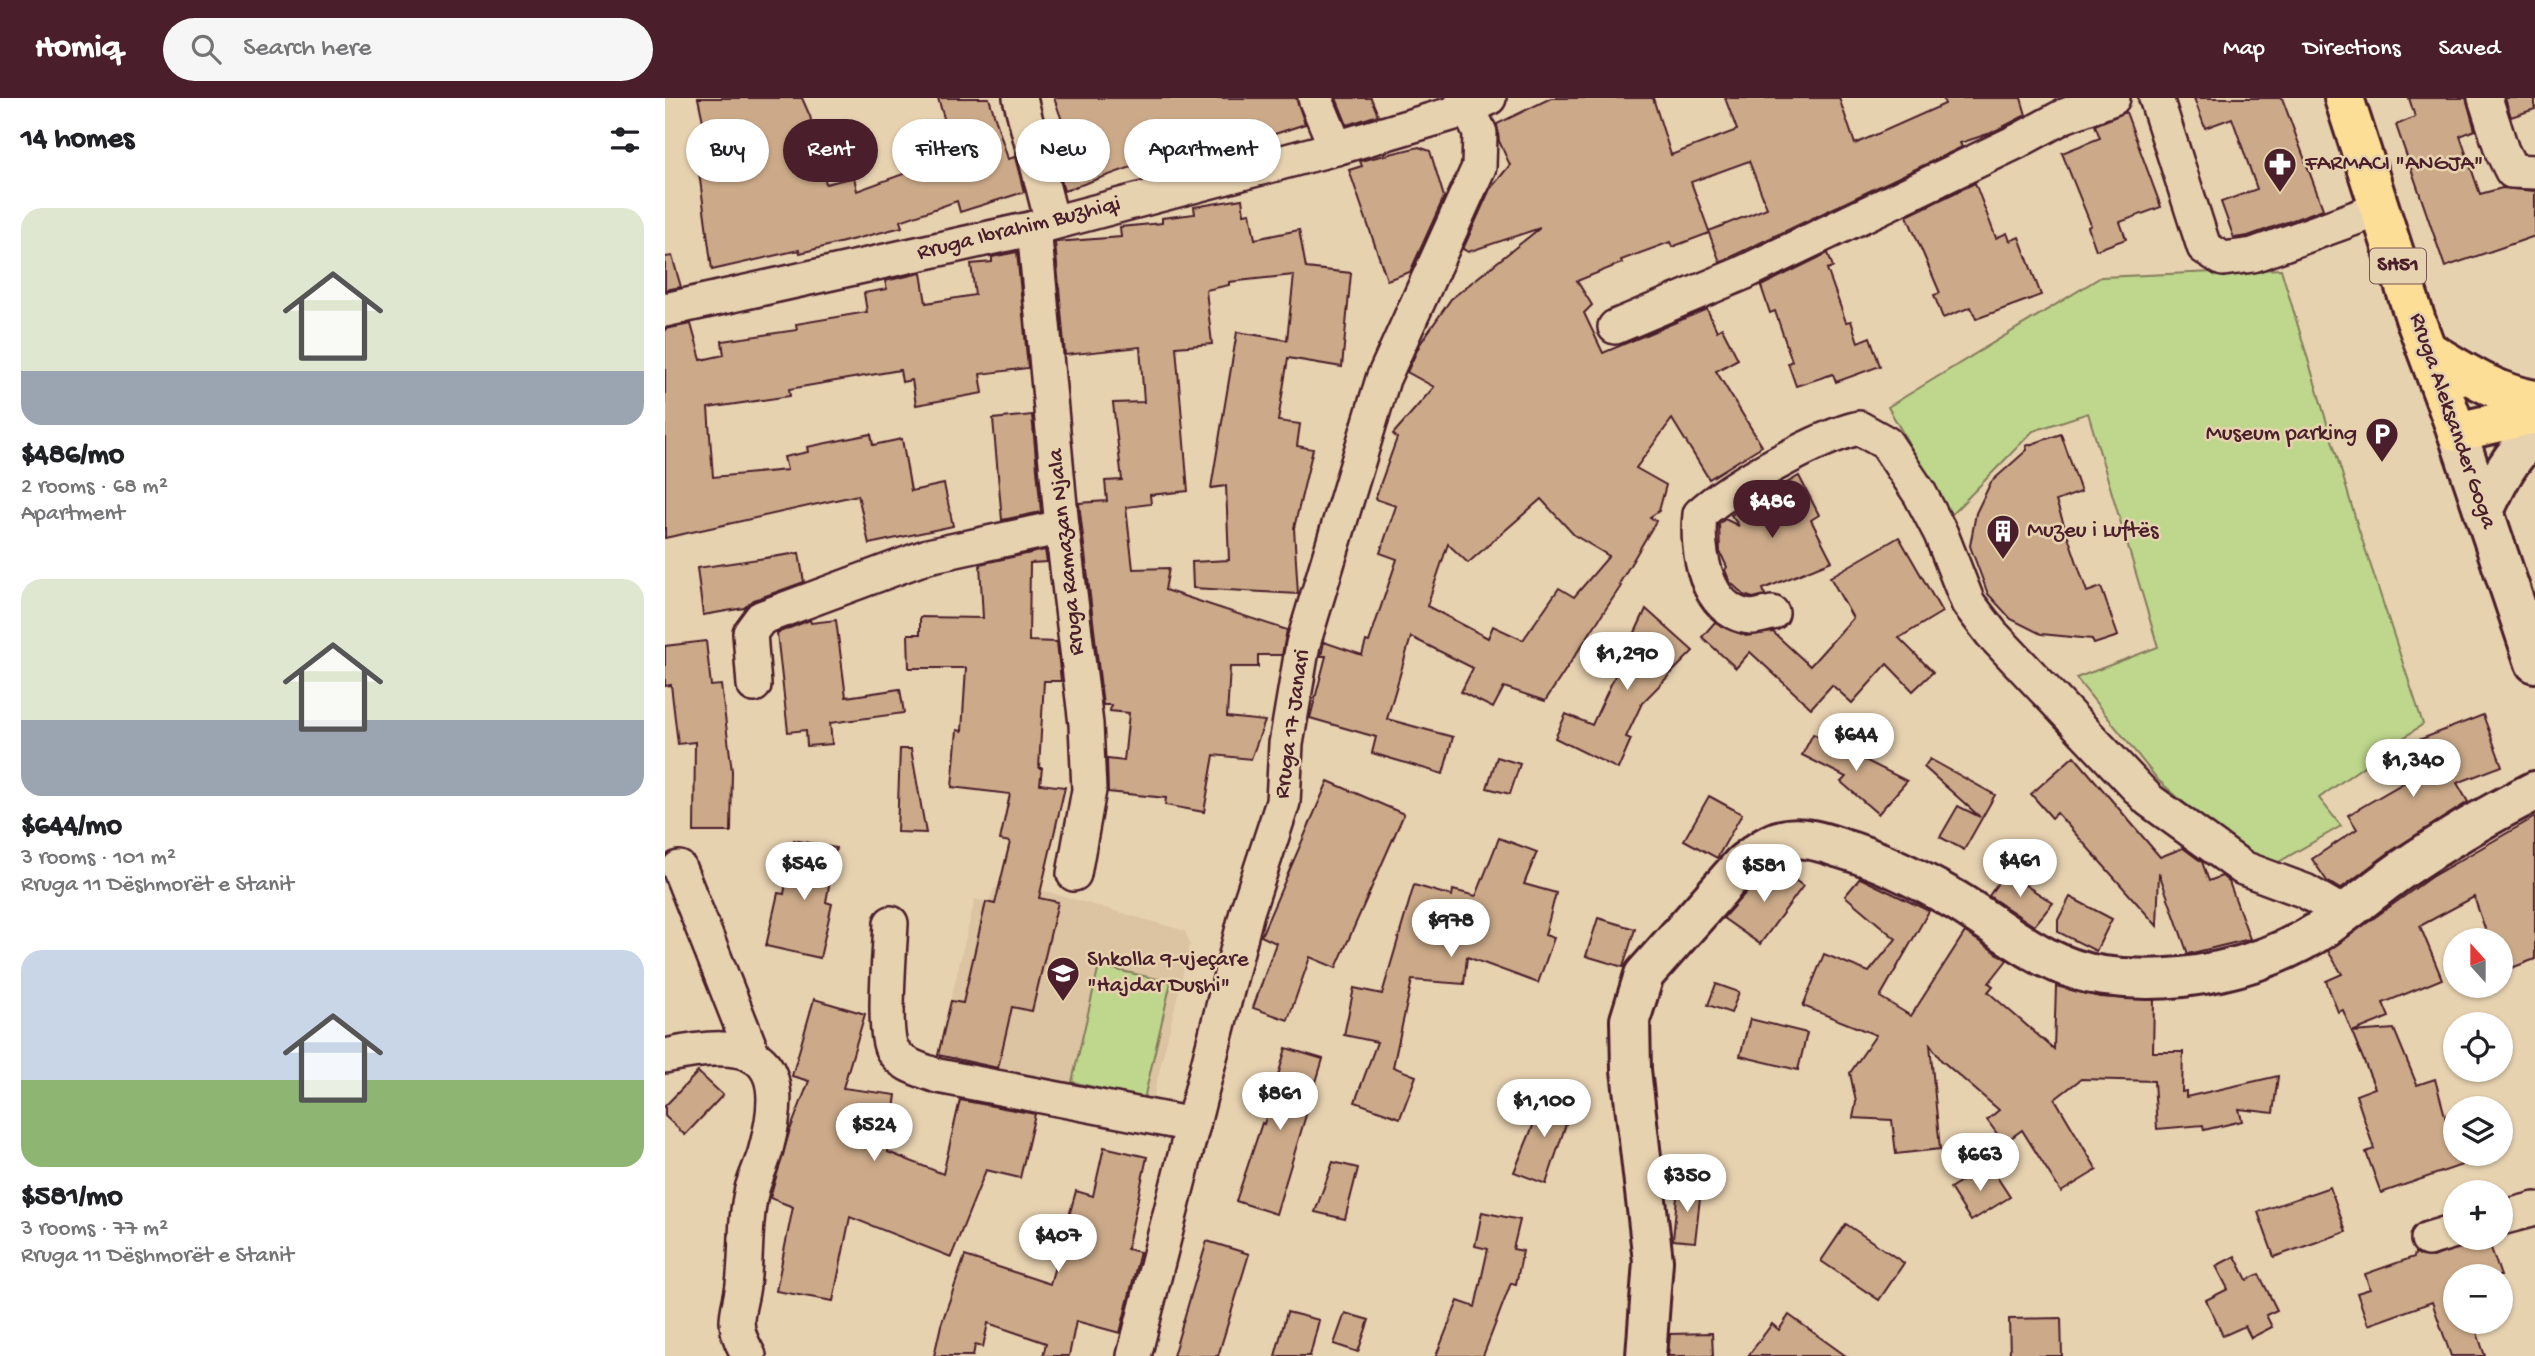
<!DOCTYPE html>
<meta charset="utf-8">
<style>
body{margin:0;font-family:"Gochi Hand",sans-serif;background:#f6f6f6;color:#202124;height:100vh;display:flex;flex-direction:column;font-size:26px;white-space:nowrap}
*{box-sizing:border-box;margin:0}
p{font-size:23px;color:#757577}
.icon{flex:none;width:38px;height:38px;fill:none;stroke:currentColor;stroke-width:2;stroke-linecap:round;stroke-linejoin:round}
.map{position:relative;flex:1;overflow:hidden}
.drawer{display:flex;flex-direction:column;background:#fff;width:665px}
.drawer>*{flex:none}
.guide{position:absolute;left:21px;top:21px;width:665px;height:63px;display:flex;gap:14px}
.needle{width:46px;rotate:339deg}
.tools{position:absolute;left:1778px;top:830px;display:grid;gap:14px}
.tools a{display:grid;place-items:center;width:70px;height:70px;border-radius:50%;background:#fff;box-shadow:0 2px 5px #0004;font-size:35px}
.price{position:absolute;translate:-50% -60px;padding:0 16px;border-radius:24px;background:#fff;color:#222;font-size:23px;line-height:46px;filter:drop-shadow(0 2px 4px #0008)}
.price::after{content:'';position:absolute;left:50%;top:42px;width:21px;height:16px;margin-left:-10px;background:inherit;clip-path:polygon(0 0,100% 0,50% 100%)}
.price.selected{background:#4a1f2b;color:#fff}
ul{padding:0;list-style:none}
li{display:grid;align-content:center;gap:14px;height:371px;padding:0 21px}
li span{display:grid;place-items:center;height:217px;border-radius:21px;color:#555}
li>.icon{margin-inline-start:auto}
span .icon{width:126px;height:126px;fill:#fffc;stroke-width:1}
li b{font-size:30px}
h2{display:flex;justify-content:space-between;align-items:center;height:84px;padding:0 21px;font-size:30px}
.pill{padding:0 24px;border-radius:32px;background:#fff;box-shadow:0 2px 5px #0004;font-size:24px;line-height:63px}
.pill.selected{background:#4a1f2b;color:#fff}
header{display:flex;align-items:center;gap:42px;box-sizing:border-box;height:98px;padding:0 35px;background:#4a1f2b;color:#fff}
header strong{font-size:33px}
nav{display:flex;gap:38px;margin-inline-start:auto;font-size:24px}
.search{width:490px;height:63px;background:#f6f6f6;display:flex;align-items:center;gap:18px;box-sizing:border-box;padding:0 24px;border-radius:38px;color:#757577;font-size:26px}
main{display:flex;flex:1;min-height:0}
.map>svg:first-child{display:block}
.built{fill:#dcc3a2}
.green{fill:#bed78d;stroke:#847b5c;stroke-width:2}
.building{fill:#ccaa89;stroke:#4a1f2b;stroke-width:2;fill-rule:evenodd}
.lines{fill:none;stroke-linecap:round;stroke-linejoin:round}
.street-casing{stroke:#4a1f2b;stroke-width:38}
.secondary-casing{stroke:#4a1f2b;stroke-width:44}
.primary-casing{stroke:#4a1f2b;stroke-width:44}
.street{stroke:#e7d2b0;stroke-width:33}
.secondary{stroke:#e7d2b0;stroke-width:38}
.primary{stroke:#fdde96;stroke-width:38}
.labels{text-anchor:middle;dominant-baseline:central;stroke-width:5;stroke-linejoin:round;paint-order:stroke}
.shield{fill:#e7d2b0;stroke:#795553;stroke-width:2}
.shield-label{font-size:21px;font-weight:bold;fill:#4a1f2b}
.poi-label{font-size:23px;fill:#4a1f2b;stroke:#e7d2b0;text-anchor:start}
.street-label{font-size:23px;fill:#4a1f2b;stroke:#e7d2b0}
</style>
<header>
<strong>Homiq</strong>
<div class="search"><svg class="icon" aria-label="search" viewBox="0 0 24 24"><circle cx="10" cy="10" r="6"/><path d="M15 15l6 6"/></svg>Search here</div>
<nav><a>Map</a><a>Directions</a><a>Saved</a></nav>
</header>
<main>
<section class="drawer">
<h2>14 homes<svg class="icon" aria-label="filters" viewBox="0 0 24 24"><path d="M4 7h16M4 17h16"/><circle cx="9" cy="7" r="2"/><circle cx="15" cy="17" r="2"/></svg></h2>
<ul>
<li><span style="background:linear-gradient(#dfe7d0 75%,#9aa5b1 0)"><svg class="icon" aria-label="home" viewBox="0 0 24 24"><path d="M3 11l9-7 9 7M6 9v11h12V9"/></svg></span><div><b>$486/mo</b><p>2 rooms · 68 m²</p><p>Apartment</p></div></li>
<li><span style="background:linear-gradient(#dfe7d0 65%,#9aa5b1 0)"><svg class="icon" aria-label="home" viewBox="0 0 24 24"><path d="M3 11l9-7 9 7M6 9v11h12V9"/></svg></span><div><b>$644/mo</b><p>3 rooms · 101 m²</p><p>Rruga 11 Dëshmorët e Stanit</p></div></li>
<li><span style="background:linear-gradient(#c9d6e8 60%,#8fb573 0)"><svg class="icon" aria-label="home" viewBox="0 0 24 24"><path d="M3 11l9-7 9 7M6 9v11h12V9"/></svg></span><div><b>$581/mo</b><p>3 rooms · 77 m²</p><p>Rruga 11 Dëshmorët e Stanit</p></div></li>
</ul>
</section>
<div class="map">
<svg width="1870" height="1258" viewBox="0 0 1870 1258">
<rect width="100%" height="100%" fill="#e7d2b0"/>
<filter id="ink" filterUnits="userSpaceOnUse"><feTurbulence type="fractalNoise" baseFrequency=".0143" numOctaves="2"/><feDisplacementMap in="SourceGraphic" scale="14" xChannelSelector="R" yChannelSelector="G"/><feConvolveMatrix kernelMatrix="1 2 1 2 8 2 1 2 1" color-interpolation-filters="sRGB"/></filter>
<g filter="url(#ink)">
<path class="built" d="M345,783l175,50 5,13 -38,158 -216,-41 39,-162 13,3 6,-13z"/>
<g class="green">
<path d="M1616,171l77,258 65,197 -104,74 22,28 -64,37 -43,-16 -76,-67 -82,-102 82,-31 -70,-234 -55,18 -83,85 -62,-109 213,-130z"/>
<path d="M434,868l72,16 -27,117 -72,-17z"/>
</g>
<g class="building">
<path d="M33,0h104l8,18 16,68 28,-7 3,14 98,-36 -17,-57h51l19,61 7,-2 9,35 -64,20 -3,-11 -57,20 2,6 -102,26 -1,-3 -87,20 -17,-128 12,-2z"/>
<path d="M389,0h242l9,26 -33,11 3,9 -41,11 -7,-22 -163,58 -12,-46 17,-5z"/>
<path d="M671,0h35l7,17 -31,10z"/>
<path d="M886,0h102l18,57 66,-25 -12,-32h114l16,46 90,-40 -2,-6h78l5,17 -35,18 -31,10 2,4 -242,115 -11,-29 -37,14 -2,-5 -49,18 1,3 -45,18 15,24 -8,8 19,40 104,-44 10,22 5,-3 16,31 -22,12 46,75 -53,33 -37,-60 -36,49 30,17 -7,26 -9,6 6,4 -37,63 2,2 -76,115 -41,-14 -11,21 -32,-16 12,-24 -62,-31 -24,82 66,18 -10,37 -71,-21 4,-16 -66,-19 16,-62h-5l3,-14 38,13 4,-14 3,1 28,-83 -17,-6 16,-47 -21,-7 22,-61 -4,-4 41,-47 -27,-15 13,-28 31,-45 89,-71 -72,24 -5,-3 27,-60 20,-24 -11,-24 -2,-17zM1084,63l18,47 -58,23 -18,-49zM876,401l33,36 35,21 -35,41 -15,-9 -36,52 -30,-14 -5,12 -61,-32 21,-62 20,19z"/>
<path d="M1529,0h88l41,111 -75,27 -14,2 -13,-36 36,-13 -25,-71 -27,10z"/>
<path d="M1744,0h57l9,32 -15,6 20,58 22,-6 33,3v45l-90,31 -49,-142 19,-8z"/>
<path d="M1840,0h30v11l-24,8z"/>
<path d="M1461,14l35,95 -41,15 6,17 -30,11 -8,-23 3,-2 -29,-72 38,-15 -5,-13z"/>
<path d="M754,49l11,4 14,46 -34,75 -23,8 -38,-110 13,-4 -2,-5z"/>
<path d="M1310,85l21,55 11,-5 3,8 9,-4 22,58 -65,24 -5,-12 -28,11 -9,-23 6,-2 -33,-77z"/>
<path d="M577,101l2,15 6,-1 5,26 44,-9 7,38 45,5 -9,94 -54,-9 -10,63 22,3 -3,22 16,3 -19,79 4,66 -105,-6 -1,-26 37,-2 -3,-74 -15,2 26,-156 50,8 7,-65 -65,7v3l-23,5 6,54 -36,3 12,144 -38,4 1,9 -25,3 7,62 36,-1 -4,22 122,40 -5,25h-24v12h-28l-3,50 38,4 -14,38 -37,-4 -10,57 -39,-7 1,-7 -58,-6 -1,-33 17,2 5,-48 -19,-2 1,-6h-8l-24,-202 28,-2 -2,-20 17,-1 -9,-77 31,-1 -2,-28 -2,-27 -75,8 -10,-113 66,-5 -1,-10 42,-4v-5l33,-4 -1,-7z"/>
<path d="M352,154l11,116 -48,6 3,19 -67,12 -4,-25 -10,2 -2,-12 -111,19 1,7 -82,12 5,69 74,-7 -3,-13 24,-5 -1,-5 64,-13 2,11 29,-6 9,52 33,-7 9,42 -84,18 -11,-49 -193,43v-209l26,-5 10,36 23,-5 -2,-14 75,-11 -1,-6 71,-12 -3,-19 23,-4 -2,-8 36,-8 5,30 49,-8 -4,-31 21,-2v-5z"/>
<path d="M1163,155l5,14 -6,2 19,53 5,-1 7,21 12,-5 10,29 -44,16 -3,-8 -37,12 -8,-23 4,-2 -17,-50 -5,2 -9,-27z"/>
<path d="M7,158l9,31 -16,3v-33z"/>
<path d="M367,317l9,97 -39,8 -9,-101z"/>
<path d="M1396,336l20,58 -25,9 31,91 14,-5 17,49 -24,8 -2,-5 -51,-5 -30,-15 -23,-25 -18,-48 6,-33 15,-31 36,-32 -1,-4z"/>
<path d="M1134,378l20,39 -8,5 21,41 -69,28 2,6 -12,3 -9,-3 -14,-13 -5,-12 2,-3 -7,-15 -1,-28 6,-5 14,7 -8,-11z"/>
<path d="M1234,439l43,75 -43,26 34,34 -20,19 -26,-27 -35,39 -20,-18 -21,23 -61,-56 -14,16 -34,-31 13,-15 31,14 27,-4 37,34 43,-48 -23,-41z"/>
<path d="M380,452l2,12 -17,1 -1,78 28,1 4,39h-17l-5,87h3l-2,16 25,3 -26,111 19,4 -26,109 -20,-4 -14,61 -60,-13 13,-54 12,2 23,-101 9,2 15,-62 -10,-2 10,-46 -58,-7 5,-57 5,1 4,-63h-57l-1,-34h12v-17l63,1 -3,-54z"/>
<path d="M134,455l5,29 -50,18 -10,8 -41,7 -6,-47z"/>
<path d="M981,511l47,42 -51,52 -16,34 5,2 -13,30 -63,-31 11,-24 26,11z"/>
<path d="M145,522l1,3 25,-3 10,77 54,-8 4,24 -74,10 2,21 -25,2 -1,-16 -18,2 -11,-99z"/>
<path d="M41,543l5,45 10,-1 11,86 -1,61h-37l1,-90 -17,2 -7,-59 -6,1v-40z"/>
<path d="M1818,617l19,51 -45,17 11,19 -77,49 -51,38 -13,-8 -15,-22 45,-30 -9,-14 62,-36 -12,-31z"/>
<path d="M1148,636l94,47 -29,33 -37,-32 5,-5 -44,-22z"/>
<path d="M235,651h11l15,84 -29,-1z"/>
<path d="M1409,658l86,101 23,-9 19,14 7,19 13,-5 7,6 21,57 -62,15 -29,-81 -2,53 -100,-113 -5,5 -21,-24z"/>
<path d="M832,659l23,7 -10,30 -23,-6z"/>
<path d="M1265,661l65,36 -31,55 -24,-13 18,-31 22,11 -56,-50z"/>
<path d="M663,683l76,33 -68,154 -26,-11 -22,63 -35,-12 23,-65 -15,-7z"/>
<path d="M1044,698l33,18 -25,44 -33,-18z"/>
<path d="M1870,719v142l-34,13v-32h-12l-15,-43 -54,29 22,53 -59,24 6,14 -37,15 42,-3 23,56 18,-6 20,74 7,12 -81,28 -15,-41 8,-3 -18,-54 19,-7 -32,-78 -5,2 -12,-31 16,-7 -14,-23 103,-74z"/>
<path d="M834,740l38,14 -13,32 32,9 -11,42 9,3 -16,45 -71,-26 -3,27 -52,-4 -19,87 23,9 -16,42 -45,-16 22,-60 -33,-7 10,-47 28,6 32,-109 38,11 1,-6 23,6z"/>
<path d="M129,742l42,8 -10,54 6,2 -12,54 -54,-12 12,-53 6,1z"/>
<path d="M1111,768l27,20 -43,58 -37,-26 34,-38z"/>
<path d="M1340,774l48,31 -19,23 -45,-30z"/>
<path d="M1195,780l69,33 -49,86 31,19 54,-84 42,28 -18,23 4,3 -5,6 66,57 2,-63 44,11 54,3 -1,52h30l-1,40 4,-1v6l92,-21 -5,37 -34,-4 3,12 -38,9 -1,-5 -46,4 -3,-48 -73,-2 -26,20 42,71 -36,22 -39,-62 -18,13 -17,-23 12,-10 -58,-50 -11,-16 10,105 -44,5 -4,-34 -39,-2 3,-16 -6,-29 26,-38 -73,-29 21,-52 45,18 27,-33 -51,-43z"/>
<path d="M1405,799l42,22 -16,32 -38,-19v-12z"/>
<path d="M933,820l37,11 -12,38 -37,-11z"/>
<path d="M1051,886l23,8 -8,21 -23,-8z"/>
<path d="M149,901l51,15 -22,74 53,7 -8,57 55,22 17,-74 75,14 -15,64 -34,-8 -35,87 -101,-40 -17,84 -57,-10 17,-84 -23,-9 19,-65 20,-52 -17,-5z"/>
<path d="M1085,921l57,14 -9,37 -58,-14z"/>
<path d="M621,950l37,11 -47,155 -40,-13 26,-78 2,1z"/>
<path d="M33,974l25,23 -38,40 -20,-19v-10z"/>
<path d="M876,995l32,10 -27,81 -32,-12 19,-46z"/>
<path d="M439,1049l43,10 -20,92 13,3 -20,81 -44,-12 -7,35h-26l3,-13 -58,-20 -5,24 -8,-2 -2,11h-39l7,-31 24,-69 85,28 26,-93 17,5z"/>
<path d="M668,1064l25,6 -13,51 -30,-7z"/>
<path d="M1317,1070h9l19,29 -39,24 -21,-33z"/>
<path d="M1013,1088l23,3 -6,53 -22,-2z"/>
<path d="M1665,1089l16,45 -72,25 -16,-45z"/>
<path d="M817,1114l38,8 -7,29 10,2 -7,33 -5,-1 -28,73h-47l22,-55 17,6 13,-58 -13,-3z"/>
<path d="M1181,1126l58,39 -25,37 -58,-39z"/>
<path d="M1822,1139l14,39h-46v45h18l12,35h-34l-19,-54 -64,23 -11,-32 13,-4 -5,-15 49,-17 1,-4 18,4z"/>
<path d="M542,1143l42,13 -31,102h-45z"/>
<path d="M1570,1158l12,24 12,-6 18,36 -11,5 6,12 -21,11 -6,-12 -22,10 -17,-36 22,-11 -12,-23z"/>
<path d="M622,1214l32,8 -9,36h-35z"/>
<path d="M680,1215l24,7 -11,32 -24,-8z"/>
<path d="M1124,1217l57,41h-98l24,-32 7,6z"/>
<path d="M1396,1220l1,38h-52l-1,-37z"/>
<path d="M1047,1235l1,23h-45l2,-22z"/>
</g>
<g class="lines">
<defs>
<g id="street">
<path d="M355,0l32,124"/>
<path d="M650,0l21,50"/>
<path d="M1491,0l48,149 19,12 30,-4 127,-46"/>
<path d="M1820,0l17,53 10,20 23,1"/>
<path d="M369,130l28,299 24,197 3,66 -15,84"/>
<path d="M0,212l369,-82 302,-80 132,-39 21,-11"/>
<path d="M950,229l128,-54 275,-132 46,-25 49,-18"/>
<path d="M1107,515c-6,1 -15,4 -21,4 -46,-4 -55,-68 -51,-103 31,-28 118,-77 159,-86l27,15 34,51 21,40 27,69 24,31 157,166 94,68 62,23 38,22"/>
<path d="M89,587l-4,-52 11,-15 167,-62 134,-29"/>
<path d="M14,770l74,187"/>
<path d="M226,825c-1,27 -9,107 1,126 9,17 30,21 46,27l255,49"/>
<path d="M0,958c87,-19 127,-4 101,93 -3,13 -10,26 -14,40 -8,31 -5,64 -9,95 -1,13 -6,25 -6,37 0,13 6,24 12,35"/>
<path d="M1836,1120l34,-9"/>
<path d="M1763,1141l27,-8"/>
<path d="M469,1258l113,-444 36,-110 3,-58 17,-100 80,-265 96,-212 1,-34 -17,-35"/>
</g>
<g id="secondary">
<path d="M1792,334l78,231"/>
<path d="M1819,413c13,-28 26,-56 51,-76"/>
<path d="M981,1258l7,-95 -22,-191 -1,-50 14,-45 98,-111c12,-9 26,-21 40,-24 18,-5 41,2 58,8 41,12 77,30 115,52 48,29 91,69 149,76 74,10 160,-7 223,-50 26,-18 50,-39 76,-57 42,-29 87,-55 132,-78"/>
</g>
<g id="primary">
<path d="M1679,0l72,223 41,111 78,-18"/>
<path d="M1762,252c34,20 68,44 108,50"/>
</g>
</defs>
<use href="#street" class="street-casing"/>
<use href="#secondary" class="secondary-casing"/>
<use href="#primary" class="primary-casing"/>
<use href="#street" class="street"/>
<use href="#secondary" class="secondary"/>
<use href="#primary" class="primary"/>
</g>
</g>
<defs>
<symbol id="pharmacy-pin" viewBox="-11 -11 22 30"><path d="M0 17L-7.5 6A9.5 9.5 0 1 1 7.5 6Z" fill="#4a1f2b" stroke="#e7d2b0"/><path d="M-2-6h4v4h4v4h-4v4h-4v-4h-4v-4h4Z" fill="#fff"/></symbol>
<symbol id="parking-pin" viewBox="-11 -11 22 30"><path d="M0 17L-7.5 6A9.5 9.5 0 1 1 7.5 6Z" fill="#4a1f2b" stroke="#e7d2b0"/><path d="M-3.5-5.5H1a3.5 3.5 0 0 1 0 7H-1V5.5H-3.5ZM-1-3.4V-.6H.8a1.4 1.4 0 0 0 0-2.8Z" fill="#fff"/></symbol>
<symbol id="building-pin" viewBox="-11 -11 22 30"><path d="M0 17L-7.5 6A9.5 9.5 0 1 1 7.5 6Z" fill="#4a1f2b" stroke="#e7d2b0"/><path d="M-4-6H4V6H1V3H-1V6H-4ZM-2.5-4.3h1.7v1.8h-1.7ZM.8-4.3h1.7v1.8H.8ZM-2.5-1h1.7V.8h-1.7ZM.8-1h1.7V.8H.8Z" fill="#fff"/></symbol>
<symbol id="school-pin" viewBox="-11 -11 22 30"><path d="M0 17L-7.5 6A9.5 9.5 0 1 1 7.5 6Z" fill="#4a1f2b" stroke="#e7d2b0"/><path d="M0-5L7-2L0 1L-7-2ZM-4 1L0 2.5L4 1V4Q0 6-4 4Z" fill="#fff"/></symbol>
</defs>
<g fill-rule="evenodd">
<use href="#pharmacy-pin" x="1596" y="47" width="38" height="52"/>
<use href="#parking-pin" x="1698" y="317" width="38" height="52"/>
<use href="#building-pin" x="1319" y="414" width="38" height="52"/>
<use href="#school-pin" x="379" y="856" width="38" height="52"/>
</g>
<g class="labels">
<rect class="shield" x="1705" y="150.5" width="56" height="35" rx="5"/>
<g class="shield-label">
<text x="1733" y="168">SH51</text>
</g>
<g class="poi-label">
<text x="1640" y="66">FARMACI "ANGJA"</text>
<text x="1692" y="336" text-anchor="end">Museum parking</text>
<text x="1362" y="433">Muzeu i Luftës</text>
<text x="422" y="862">Shkolla 9-vjeçare<tspan x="422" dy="26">"Hajdar Dushi"</tspan></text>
</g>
<g class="street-label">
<text transform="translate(354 131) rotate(-14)">Rruga Ibrahim Buzhiqi</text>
<text transform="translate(1787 323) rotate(71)">Rruga Aleksander Goga</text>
<text transform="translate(402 454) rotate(-96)">Rruga Ramazan Njala</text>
<text transform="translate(628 626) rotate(-82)">Rruga 17 Janari</text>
</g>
</g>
</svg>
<div class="tools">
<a><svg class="needle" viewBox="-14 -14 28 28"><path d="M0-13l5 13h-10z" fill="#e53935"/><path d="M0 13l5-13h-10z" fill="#757577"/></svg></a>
<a><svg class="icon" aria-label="locate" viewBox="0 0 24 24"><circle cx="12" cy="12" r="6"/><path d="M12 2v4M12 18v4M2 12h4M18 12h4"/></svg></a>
<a><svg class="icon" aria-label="layers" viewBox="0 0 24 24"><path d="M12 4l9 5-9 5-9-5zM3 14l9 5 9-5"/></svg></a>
<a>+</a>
<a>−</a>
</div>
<b class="price selected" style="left:1107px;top:442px">$486</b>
<b class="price" style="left:962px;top:594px">$1,290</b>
<b class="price" style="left:1191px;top:675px">$644</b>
<b class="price" style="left:1748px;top:701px">$1,340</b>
<b class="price" style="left:1355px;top:801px">$461</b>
<b class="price" style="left:139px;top:804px">$546</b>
<b class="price" style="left:1099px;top:806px">$581</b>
<b class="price" style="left:786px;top:861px">$978</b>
<b class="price" style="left:615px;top:1034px">$861</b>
<b class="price" style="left:879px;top:1041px">$1,100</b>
<b class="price" style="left:209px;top:1065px">$524</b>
<b class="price" style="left:1315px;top:1095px">$663</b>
<b class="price" style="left:1022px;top:1116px">$350</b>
<b class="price" style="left:393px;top:1176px">$407</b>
<div class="guide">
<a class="pill">Buy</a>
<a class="pill selected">Rent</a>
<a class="pill">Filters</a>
<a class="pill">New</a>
<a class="pill">Apartment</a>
</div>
</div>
</main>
